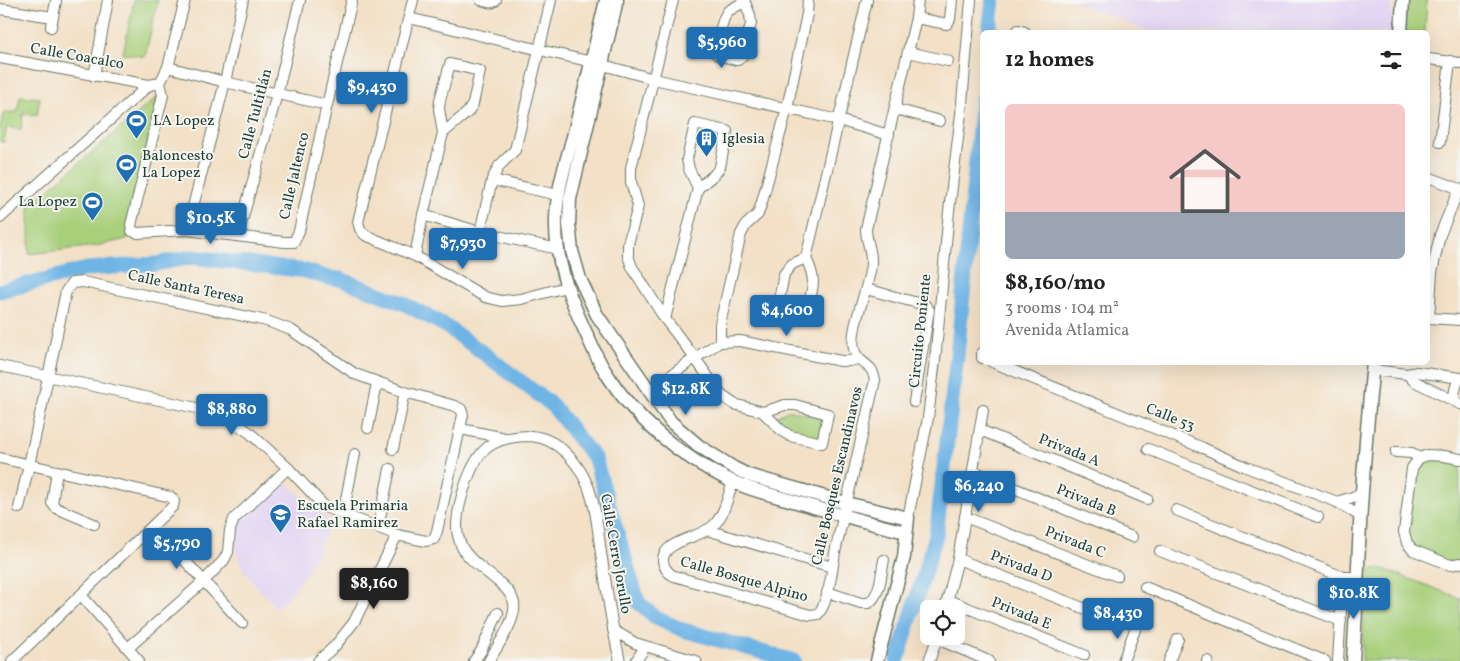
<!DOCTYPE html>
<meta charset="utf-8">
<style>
body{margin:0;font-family:Vollkorn,serif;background:#f6f6f6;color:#222;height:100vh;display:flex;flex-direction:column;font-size:19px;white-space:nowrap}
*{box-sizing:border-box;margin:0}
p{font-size:16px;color:#767676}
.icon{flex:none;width:28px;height:28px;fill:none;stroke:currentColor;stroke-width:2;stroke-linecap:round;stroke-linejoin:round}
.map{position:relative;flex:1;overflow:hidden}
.sheet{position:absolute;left:980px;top:30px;width:450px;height:335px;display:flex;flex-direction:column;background:#fff;border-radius:8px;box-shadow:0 5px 20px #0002}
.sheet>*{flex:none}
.fabs{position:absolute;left:920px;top:600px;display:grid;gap:10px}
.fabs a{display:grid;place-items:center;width:45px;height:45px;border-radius:8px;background:#fff;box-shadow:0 5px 20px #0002;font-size:25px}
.price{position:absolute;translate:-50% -42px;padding:0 11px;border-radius:5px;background:#1f6fb2;color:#fff;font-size:16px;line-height:32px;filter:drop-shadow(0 1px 2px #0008)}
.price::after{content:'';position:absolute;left:50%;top:30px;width:15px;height:11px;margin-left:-8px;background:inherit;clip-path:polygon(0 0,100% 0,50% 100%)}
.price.selected{background:#222;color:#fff}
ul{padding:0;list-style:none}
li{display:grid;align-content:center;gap:10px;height:265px;padding:0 25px}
li span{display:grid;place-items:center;height:155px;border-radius:8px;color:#555}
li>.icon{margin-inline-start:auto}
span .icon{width:90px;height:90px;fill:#fffc;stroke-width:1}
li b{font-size:21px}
h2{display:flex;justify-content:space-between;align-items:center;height:60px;padding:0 25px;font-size:21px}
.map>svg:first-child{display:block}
.built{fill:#e2d4f3}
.park{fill:#a8cf7a;stroke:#648657}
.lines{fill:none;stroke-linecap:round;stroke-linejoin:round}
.river{stroke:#6eb4e5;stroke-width:15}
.minor-casing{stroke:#697667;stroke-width:12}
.major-casing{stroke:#697667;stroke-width:15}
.minor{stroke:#fff;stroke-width:10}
.major{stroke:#fff;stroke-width:12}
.labels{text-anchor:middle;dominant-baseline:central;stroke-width:4;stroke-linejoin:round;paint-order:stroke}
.street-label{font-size:15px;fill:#1f3d34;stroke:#f6f6f2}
.poi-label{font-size:15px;fill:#1f3d34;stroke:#f6f6f2;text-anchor:start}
</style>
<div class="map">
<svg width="1460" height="661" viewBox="0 0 1460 661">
<rect width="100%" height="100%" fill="#f6f6f2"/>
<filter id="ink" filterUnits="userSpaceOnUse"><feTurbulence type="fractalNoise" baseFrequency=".02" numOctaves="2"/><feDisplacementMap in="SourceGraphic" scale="10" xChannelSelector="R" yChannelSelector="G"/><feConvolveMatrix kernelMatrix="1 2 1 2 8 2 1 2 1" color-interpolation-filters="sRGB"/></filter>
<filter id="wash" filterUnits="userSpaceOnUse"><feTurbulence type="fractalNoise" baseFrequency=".0096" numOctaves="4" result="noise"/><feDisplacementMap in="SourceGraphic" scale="20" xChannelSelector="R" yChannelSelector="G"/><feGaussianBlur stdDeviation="1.12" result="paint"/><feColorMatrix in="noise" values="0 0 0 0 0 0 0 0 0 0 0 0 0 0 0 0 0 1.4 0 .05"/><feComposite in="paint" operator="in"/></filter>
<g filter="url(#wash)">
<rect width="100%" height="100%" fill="#f3e0c6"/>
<g class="built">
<path d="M1070,0h322v32h-242z"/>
<path d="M285,482l44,38 -8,27 -17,29 -14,19 -13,14 -34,-38 -7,-22 3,-29z"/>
</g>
<g class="park">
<path d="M134,0h24l-13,57 -22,-4z"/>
<path d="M1404,0h23l-2,32h-23z"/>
<path d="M20,96l20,2 -3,17 -14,-1 -2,16 -14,-3 -3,15h-4v-16l4,-14h13z"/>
<path d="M158,96l-31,143 -31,7 -67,8v-48z"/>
<path d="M789,410l37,9 -5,23 -32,-7 -15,-19h3z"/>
<path d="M1431,456l29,4v110h-3c-6,-2 -13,-5 -19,-8 -15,-6 -27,-4 -36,-19l9,-65 8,-15z"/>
<path d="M1381,568l79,30v63h-98l4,-91z"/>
</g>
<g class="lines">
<g class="river">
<path d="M989,32l4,-32"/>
<path d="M0,291l87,-22 69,-5 36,-7 114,14 22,7 12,1 63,24 41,22 38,27 70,53 43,54 43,143 18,16 27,12 111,31"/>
<path d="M897,661l39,-125 21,-180 25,-256"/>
</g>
</g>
</g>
<g filter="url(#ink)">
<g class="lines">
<defs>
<g id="minor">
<path d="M185,0l-17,67 -8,16 3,12 -32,130 1,6 6,2 49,-3 97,12h10l5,-11 28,-126 25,-105"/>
<path d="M413,0l-55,222 2,7 5,6 50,21 70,41 17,4 19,-2 45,-12"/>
<path d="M481,0c5,1 11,5 15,0"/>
<path d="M673,0l-42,168v14l7,24 -10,38v12l4,11 33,52 30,39 26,37 13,9 29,8 18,18 9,6 32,7 6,-29 -33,-9h-10l-22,7"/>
<path d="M744,2l-16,9 -4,7 -10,32v2l4,3 18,5h2l4,-4 9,-32 -1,-9 -6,-15"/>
<path d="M0,9l53,8"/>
<path d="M409,18l131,32 52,12 62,17 184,41 51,15"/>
<path d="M916,18l31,6 3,-5 2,-19"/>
<path d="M51,27l5,-26"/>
<path d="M1018,32v-2l7,2"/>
<path d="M908,52l40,9"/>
<path d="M0,58l149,27"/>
<path d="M1428,59l32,4"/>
<path d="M168,67l57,15 102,23"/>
<path d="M94,76l14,-76"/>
<path d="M895,109l45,12"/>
<path d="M695,124l32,7 -7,36 -5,7 -17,14 -9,-19 -2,-10z"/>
<path d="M1440,142l10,-81"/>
<path d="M1428,177l32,12"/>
<path d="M492,180l66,15"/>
<path d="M423,215l57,17 78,17"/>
<path d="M0,218l149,-133 11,-2"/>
<path d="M187,230l38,-148 18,-82"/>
<path d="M480,232l12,-52 7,-14 16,-16 36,-150"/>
<path d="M238,235l39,-141 23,-94"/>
<path d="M415,256l8,-41 20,-82 -4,-24 1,-9 10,-36 30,7 -7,33 -5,8 -25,21"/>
<path d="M806,258l-14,6 -8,10 -6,31 1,4 2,1 20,4h5l1,-3c6,-25 10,-29 -1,-53l61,-258"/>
<path d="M866,289l59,16 4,5 -15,92"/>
<path d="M1428,318l32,2"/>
<path d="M1429,318l3,-46 8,-37 19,-46"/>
<path d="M665,319l33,-131"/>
<path d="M720,342v-18l21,-90 5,-9 12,-11 4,-12 25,-94 20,-94 1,-14"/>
<path d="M982,353v5"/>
<path d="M992,362l211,86 43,19 91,35 23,14"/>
<path d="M0,366l206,44 25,10 19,13 38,35 37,39 72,28 29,6 8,-2 3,-8 26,-116 -2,-6 -6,-3 -50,-14 -50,-18 -64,-44 -24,-9 -184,-39 -11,1 -6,8c-15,73 -30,145 -47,217"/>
<path d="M1372,370l35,4 10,-2 43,6"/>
<path d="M1407,374l7,7 46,23"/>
<path d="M649,391l46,-33 25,-16 20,-1 101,20h8l9,-2"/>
<path d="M1454,400c0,-9 1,-15 6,-22"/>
<path d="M368,428l9,-45"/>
<path d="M461,429l44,9"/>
<path d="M980,430l167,69"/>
<path d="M393,449l12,-57"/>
<path d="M1148,449l170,68"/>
<path d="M1396,452l16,1 7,5"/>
<path d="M0,458l171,39 3,4 -1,5 -161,155"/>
<path d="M1460,459l-16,-3 -16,-1 -9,3 -7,10 -8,64 3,11 6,7 37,15 10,-2"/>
<path d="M57,471l-5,32 4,5 38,16"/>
<path d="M973,471l159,66"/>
<path d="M733,482c-5,13 -8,32 -19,43 -12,13 -52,15 -51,36 1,8 5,12 11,15l136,39 8,-1c12,-14 14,-48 18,-66 13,-56 26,-112 39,-168 -1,-4 -2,-8 -4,-11 -7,-7 -14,-9 -17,-20 -5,-21 16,-62 17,-86 1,-12 -5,-22 -5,-34l50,-211 2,-18"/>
<path d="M1337,502l25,-8"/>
<path d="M1176,510l167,67h14"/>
<path d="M343,514l12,-60"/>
<path d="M965,517l152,59"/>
<path d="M908,518l20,-100 8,-67 13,-140 12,-97 10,-114"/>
<path d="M378,527l12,-58"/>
<path d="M707,530l125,37"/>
<path d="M168,542l74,81"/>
<path d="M1160,551l181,70"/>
<path d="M958,559l143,56"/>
<path d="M1145,587l180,74"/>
<path d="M827,592l34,11h8c12,-10 12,-29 15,-43"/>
<path d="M81,595l58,66"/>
<path d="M948,600l136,55"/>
<path d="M945,609l13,-50 25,-149"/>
<path d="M613,630l22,13 61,18"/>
<path d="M937,639l52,22"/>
<path d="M128,648l76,-67 20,-21 4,-8 2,-22 4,-11 54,-51"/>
<path d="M318,661l17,-15 19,-24 43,-87"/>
<path d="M474,661l7,-10 17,-38"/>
<path d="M489,661c8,-15 28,-41 25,-58 -5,-22 -43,-35 -53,-58 -2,-5 -4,-13 -4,-18 0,-21 13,-67 31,-80 12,-9 27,-11 43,-11 27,2 47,26 57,50 8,21 10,45 13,67 6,36 10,72 19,108"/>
<path d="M636,661l9,-14"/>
<path d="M929,661l9,-25"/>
<path d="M1123,661l13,-34"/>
<path d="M1169,661l9,-22"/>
<path d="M1207,661h1"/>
<path d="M1338,661l5,-84"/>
</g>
<g id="major">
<path d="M606,0c-10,44 -21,88 -32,133 -8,30 -19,61 -18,92 0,39 14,74 30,108 6,13 11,26 19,38 29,48 76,86 126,110 19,9 41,14 62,20 37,11 75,22 113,31"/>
<path d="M617,0l-47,199 -1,25 3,27 8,28 17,36 74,107 28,24 35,22 14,7 98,28 62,15 -4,39 -27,104"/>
<path d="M1401,32l2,-32"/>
<path d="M1353,661c4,-56 5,-112 9,-169 3,-43 7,-86 11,-130"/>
</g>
</defs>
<use href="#minor" class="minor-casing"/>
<use href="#major" class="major-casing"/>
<use href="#minor" class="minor"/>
<use href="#major" class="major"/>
</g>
</g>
<defs>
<symbol id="stadium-pin" viewBox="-11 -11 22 30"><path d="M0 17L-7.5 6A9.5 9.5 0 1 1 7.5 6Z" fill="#1f6fb2" stroke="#f6f6f2"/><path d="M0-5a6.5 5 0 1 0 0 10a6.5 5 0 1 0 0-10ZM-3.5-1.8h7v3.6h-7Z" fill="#fff"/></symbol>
<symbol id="building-pin" viewBox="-11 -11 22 30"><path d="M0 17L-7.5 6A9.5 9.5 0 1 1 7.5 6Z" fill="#1f6fb2" stroke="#f6f6f2"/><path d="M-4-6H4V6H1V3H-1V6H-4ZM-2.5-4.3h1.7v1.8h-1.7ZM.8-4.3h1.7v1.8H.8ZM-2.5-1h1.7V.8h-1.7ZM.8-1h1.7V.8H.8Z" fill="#fff"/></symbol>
<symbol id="school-pin" viewBox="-11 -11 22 30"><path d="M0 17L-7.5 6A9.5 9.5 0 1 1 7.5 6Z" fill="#1f6fb2" stroke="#f6f6f2"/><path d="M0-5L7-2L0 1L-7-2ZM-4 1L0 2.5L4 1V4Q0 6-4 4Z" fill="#fff"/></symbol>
</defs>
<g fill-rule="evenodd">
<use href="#stadium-pin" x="124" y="108" width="25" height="34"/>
<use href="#building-pin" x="694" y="126" width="25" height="34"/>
<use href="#stadium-pin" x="114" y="152" width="25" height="34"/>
<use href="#stadium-pin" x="80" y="190" width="25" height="34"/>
<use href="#school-pin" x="268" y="502" width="25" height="34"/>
</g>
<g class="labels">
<g class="street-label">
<text transform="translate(77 57) rotate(10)">Calle Coacalco</text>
<text transform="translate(256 114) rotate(-75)">Calle Tultitlán</text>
<text transform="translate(295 176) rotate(-77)">Calle Jaltenco</text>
<text transform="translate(186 288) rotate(12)">Calle Santa Teresa</text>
<text transform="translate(921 331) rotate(-84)">Circuito Poniente</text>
<text transform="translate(1170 418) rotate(22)">Calle 53</text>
<text transform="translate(1069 451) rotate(22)">Privada A</text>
<text transform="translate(838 476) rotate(-77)">Calle Bosques Escandinavos</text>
<text transform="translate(1086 501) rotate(22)">Privada B</text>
<text transform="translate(1075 543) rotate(21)">Privada C</text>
<text transform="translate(615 554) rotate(80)">Calle Cerro Jorullo</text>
<text transform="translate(1021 567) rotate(21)">Privada D</text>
<text transform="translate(744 580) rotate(16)">Calle Bosque Alpino</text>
<text transform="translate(1021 614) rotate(22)">Privada E</text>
</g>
<g class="poi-label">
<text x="153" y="121">LA Lopez</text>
<text x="722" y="139">Iglesia</text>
<text x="142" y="156">Baloncesto<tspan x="142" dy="17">La Lopez</tspan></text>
<text x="77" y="202" text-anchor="end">La Lopez</text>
<text x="297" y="506">Escuela Primaria<tspan x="297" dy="17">Rafael Ramirez</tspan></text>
</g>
</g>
</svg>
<div class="fabs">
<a><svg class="icon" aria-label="locate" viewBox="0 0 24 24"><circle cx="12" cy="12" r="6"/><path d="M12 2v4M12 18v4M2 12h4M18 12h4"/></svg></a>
</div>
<b class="price" style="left:722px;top:69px">$5,960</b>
<b class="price" style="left:372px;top:114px">$9,430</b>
<b class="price" style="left:211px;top:245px">$10.5K</b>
<b class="price" style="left:463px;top:270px">$7,930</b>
<b class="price" style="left:787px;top:337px">$4,600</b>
<b class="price" style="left:686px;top:416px">$12.8K</b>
<b class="price" style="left:232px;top:436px">$8,880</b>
<b class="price" style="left:979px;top:513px">$6,240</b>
<b class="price" style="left:177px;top:570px">$5,790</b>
<b class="price selected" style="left:374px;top:610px">$8,160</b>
<b class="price" style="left:1354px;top:620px">$10.8K</b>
<b class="price" style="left:1118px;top:640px">$8,430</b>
<section class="sheet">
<h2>12 homes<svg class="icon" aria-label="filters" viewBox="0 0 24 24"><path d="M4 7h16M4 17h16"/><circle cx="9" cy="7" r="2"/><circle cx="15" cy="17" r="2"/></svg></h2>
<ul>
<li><span style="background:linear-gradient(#f6c9c9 70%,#9aa5b1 0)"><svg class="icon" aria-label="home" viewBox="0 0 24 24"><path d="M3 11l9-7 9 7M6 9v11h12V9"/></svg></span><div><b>$8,160/mo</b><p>3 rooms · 104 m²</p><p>Avenida Atlamica</p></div></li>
</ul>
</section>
</div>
